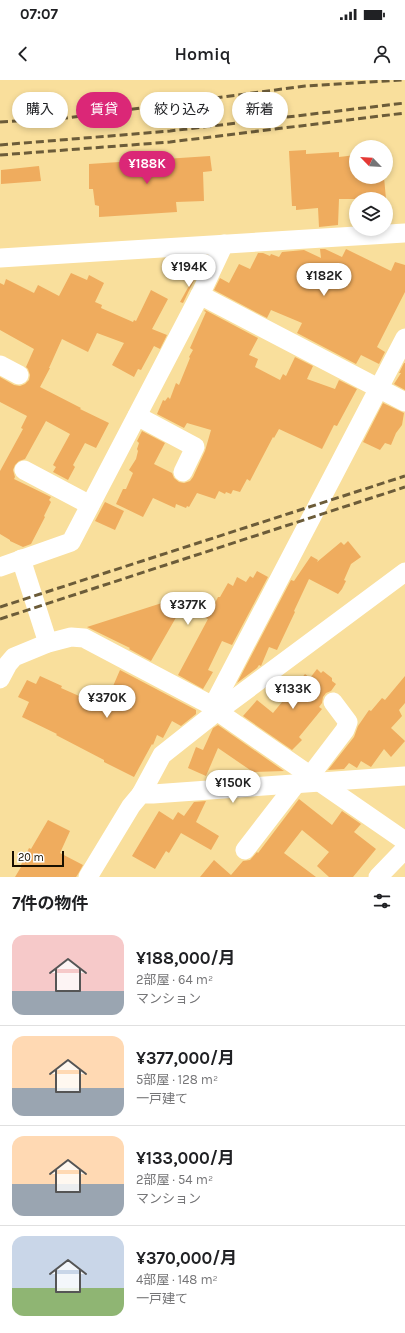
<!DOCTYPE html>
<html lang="ja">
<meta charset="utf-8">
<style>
body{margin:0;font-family:Karla,"Noto Sans JP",sans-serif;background:#f2f2f2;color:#202124;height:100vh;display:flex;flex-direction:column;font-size:15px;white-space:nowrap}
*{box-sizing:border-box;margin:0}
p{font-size:13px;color:#757577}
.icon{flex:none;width:22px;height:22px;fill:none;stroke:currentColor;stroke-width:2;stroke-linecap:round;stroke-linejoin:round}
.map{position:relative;height:797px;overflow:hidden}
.details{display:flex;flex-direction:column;background:#fff;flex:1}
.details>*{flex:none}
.hud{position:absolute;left:12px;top:12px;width:381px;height:36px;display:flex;gap:8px}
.needle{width:26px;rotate:295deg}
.controls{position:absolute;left:349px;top:60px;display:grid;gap:8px}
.controls a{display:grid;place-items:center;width:44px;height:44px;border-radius:50%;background:#fff;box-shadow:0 2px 6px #0003;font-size:20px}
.scale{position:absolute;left:12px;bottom:10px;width:52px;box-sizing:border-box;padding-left:4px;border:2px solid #191000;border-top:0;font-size:11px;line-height:14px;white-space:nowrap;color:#191000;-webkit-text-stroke:3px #fff;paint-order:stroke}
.price{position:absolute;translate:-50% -34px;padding:0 9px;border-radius:14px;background:#fff;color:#222;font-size:13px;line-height:26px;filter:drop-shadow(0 1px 2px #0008)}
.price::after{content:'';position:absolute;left:50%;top:24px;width:12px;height:9px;margin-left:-6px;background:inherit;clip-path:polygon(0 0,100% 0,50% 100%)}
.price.active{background:#db2777;color:#fff}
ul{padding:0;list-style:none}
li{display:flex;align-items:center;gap:12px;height:100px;padding:0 12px}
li+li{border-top:1px solid #e0e0e0}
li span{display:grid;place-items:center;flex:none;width:112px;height:80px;border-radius:12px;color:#555}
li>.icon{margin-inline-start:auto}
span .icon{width:48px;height:48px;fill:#fffc;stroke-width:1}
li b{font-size:17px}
h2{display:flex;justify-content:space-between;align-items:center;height:48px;padding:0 12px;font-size:17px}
.tag{padding:0 14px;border-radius:18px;background:#fff;box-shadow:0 2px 6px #0003;font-size:14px;line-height:36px}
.tag.active{background:#db2777;color:#fff}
.status{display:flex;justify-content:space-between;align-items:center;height:28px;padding:0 20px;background:#fff;direction:ltr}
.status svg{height:11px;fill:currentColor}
header{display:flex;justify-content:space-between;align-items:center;height:52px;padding:0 12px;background:#fff;font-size:18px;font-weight:600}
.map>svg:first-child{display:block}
.building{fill:#efac5e}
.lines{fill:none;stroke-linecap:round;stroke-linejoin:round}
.minor{stroke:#fff;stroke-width:19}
.rail{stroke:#6c5c39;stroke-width:3;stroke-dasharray:8 4;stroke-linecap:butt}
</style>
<div class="status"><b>07:07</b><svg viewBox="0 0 49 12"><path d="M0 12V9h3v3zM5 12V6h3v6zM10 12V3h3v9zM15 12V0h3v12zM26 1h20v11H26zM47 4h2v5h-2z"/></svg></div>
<header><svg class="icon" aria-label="back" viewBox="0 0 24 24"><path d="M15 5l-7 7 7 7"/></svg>Homiq<svg class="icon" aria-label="person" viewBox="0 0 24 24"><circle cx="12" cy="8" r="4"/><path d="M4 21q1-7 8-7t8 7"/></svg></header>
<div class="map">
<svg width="405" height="797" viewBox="0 0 405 797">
<rect width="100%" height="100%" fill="#f9df9c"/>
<g class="building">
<path d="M306,70v4l33,-2v5l17,-2v22h28l2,22h-47l-1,26 -19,2 -1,-19 -22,2v-4h-4l-3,-55z"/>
<path d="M210,76l2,15 -9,1 1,29 -28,1 1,10 -78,5v-11l-4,-1 -2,-16h-4v-25z"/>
<path d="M39,86l2,15 -40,3v-14z"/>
<path d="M320,169h5l17,8 4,-8 45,22 4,-9 10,3v27l-28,55 8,5 -6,12 -18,-9 -5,9 -59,-31 5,-10 -31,-13 -4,8 -53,-28 6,-12 9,5 10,-19 11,5 8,-16h5l7,3 1,-2 8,3 3,-5 22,-2 17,8z"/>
<path d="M199,188h1l-17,35 -3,-1z"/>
<path d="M71,193l16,7 2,-5 15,8 -9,19 7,3 -1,3 32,14 1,-2 2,1 15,-31 17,9 -16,30 15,6 -7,14 -6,-3 -13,24 -3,-1 -4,8 -22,-12 12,-22 -27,-10 -9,19 -26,-13 -13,29h1l-10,19 41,21 -1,1 29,14 -13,25 -11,-5 -12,22 2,2 -7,13 -15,-8 3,-5 -3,-2 17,-31 -24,-13 -21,38 -6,2 -4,4 -2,5 2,7 -1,2 37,18 -2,3 2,2 -7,14 1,1 -14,27 -8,3 -13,-6v-1l-10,-6v-63l23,-42 -2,-1 6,-12 -27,-14v-25l14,8 6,1 5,-2 4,-4 1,-5 -2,-6 -2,-2 8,-18 -34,-19v-47l4,2 2,-6 28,14 4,-8 21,11z"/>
<path d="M205,230l53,28 -9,17 9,4 -3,8 25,13 3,-6 3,2 9,-19 18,9 -6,13 28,10 4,-9 18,9 -20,37 -3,-1 -12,24 -43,-20 -5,9 -1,-1 -23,44 -3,-2 -7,13 -7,-2 -2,4 -5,-2 -1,2 -6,-3 -4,8 -18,-6 -8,14 -2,-1 -1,2 -10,-4 -1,4 -22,-10 -10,19 -27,-13 7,-15h3l7,-16 -4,-3 7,-11 2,-8 -1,-2 2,-6 -2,-2 5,-10 23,12 -11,21 18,9 2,5 5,4 5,1 6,-2 3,-4 12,-26 6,-21 -24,-7 -3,5 -27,-14 6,-14 2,1 3,-4 2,2 6,-16 3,2 11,-27 -1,-1 4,-7 -3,-2 16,-36 -2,-1z"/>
<path d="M404,283h1v27l-11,-6 7,-11h-2z"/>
<path d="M383,323l21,10 -2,12 -6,8 -5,12 -6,-2 -5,7 -17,-8z"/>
<path d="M105,422l19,9 -9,19 -20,-9z"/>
<path d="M348,461l13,16 -10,7 -7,16 2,1 -4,8 -4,5 -29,-15 -15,32 1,1 -18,38 -8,-3 -8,19 -2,-1 -2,3 -20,15 54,-103 3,1 17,-25 7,4 -1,2 24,-20 3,3z"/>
<path d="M257,491l11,6 -36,68 -10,-4 -14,29 5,2 -10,17 -25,-14 30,-56 -26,-12 -31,54 -22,-12 1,-1 -43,-21 103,-33 24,11 4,-8h2l8,-14 5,3 4,-9 9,5 4,-6 3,2z"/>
<path d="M317,589l4,4 2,-2 9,7v3l4,3 -5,7 -5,2 -3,4 -1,6 -3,4 3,2 -23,28 3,3 -10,10 -49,-34 14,-16 16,13 32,-39 5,4z"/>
<path d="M120,590l76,40v4l-15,12 -9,-5 -9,17 -6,-3 -4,10 -1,-1 -18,33 -30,-15v-2l-48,-25 1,-1 -35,-17 7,-15 -11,-5 9,-17 9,4 4,-8 22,10 -1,2 43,19z"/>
<path d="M405,596v27l-6,7 3,6 -11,12 14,13 -14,16 -7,-8 -13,18 -10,-6 -4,7 -8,-5 -5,6 -16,1 26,-33 4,-11 11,-16 2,1 11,-13 3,2z"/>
<path d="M218,645l66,46 -31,1 -35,-24 -12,28 -18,-8 8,-21 7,3 10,-22z"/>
<path d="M299,719l33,26 10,-14 19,13 -7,8 22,17 -23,28h-24l-12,-11 12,-14 -27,-22 -18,23 32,24h-116l14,-17 17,15 12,-14 7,-1 7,-8 1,1z"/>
<path d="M206,721l-10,21 23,14 -8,14 -30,-17 -12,20 -3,-2 -11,18 -23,-13 27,-45 14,9 5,-8 6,4 10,-14z"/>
<path d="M48,740l22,11 -10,22 23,12 -5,9 -2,3h-61l6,-10h-1l9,-19 2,1z"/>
</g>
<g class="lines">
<g class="minor">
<path d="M0,178l405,-25"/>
<path d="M200,215l205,107"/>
<path d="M0,285l19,10"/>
<path d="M137,336l58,31 -12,25"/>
<path d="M24,390l66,35"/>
<path d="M21,479l27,84"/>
<path d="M0,487l71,-25 129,-247 24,-51"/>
<path d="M0,599l8,-15 6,-7 34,-14 23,-6 13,1 123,65 17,13 181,125"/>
<path d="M213,626l192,-368"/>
<path d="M310,696l35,-46 3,-8 -15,-20"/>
<path d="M141,714l21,-39 48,-38 195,-145"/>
<path d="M245,770l51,-66"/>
<path d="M88,797l43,-71 10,-12h12l252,-18"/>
<path d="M378,797l27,-28"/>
</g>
<g class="rail">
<path d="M0,42l66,-4 239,-32 98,-6"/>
<path d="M0,65l170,-14 235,-28"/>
<path d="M0,75l170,-13 235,-29"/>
<path d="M0,527l405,-131"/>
<path d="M0,539l405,-132"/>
</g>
</g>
</svg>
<div class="controls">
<a><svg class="needle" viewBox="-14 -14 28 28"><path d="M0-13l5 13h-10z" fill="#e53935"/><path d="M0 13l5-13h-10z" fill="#757577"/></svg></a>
<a><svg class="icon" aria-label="layers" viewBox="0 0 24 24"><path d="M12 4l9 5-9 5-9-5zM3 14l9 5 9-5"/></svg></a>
</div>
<div class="scale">20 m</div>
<b class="price active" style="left:147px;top:105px">¥188K</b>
<b class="price" style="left:189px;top:208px">¥194K</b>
<b class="price" style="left:324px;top:217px">¥182K</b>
<b class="price" style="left:188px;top:546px">¥377K</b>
<b class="price" style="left:293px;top:630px">¥133K</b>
<b class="price" style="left:107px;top:639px">¥370K</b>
<b class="price" style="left:233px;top:724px">¥150K</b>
<div class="hud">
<a class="tag">購入</a>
<a class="tag active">賃貸</a>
<a class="tag">絞り込み</a>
<a class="tag">新着</a>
</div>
</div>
<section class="details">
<h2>7件の物件<svg class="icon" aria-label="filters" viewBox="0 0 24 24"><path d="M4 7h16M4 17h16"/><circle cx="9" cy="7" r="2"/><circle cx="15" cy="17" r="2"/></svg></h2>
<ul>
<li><span style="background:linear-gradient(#f6c9c9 70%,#9aa5b1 0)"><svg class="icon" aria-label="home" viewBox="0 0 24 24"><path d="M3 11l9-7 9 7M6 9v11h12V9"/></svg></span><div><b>¥188,000/月</b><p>2部屋 · 64 m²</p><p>マンション</p></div></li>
<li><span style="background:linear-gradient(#ffd9b3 65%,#9aa5b1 0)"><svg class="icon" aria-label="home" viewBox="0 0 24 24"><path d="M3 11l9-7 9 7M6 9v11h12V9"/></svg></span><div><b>¥377,000/月</b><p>5部屋 · 128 m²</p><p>一戸建て</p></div></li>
<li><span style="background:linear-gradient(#ffd9b3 60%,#9aa5b1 0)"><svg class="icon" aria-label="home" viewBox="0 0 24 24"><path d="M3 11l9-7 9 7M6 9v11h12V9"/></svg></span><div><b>¥133,000/月</b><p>2部屋 · 54 m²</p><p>マンション</p></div></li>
<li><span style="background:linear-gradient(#c9d6e8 65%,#8fb573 0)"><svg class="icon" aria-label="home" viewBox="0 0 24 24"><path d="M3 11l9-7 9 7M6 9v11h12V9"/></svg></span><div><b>¥370,000/月</b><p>4部屋 · 148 m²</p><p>一戸建て</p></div></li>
</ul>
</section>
